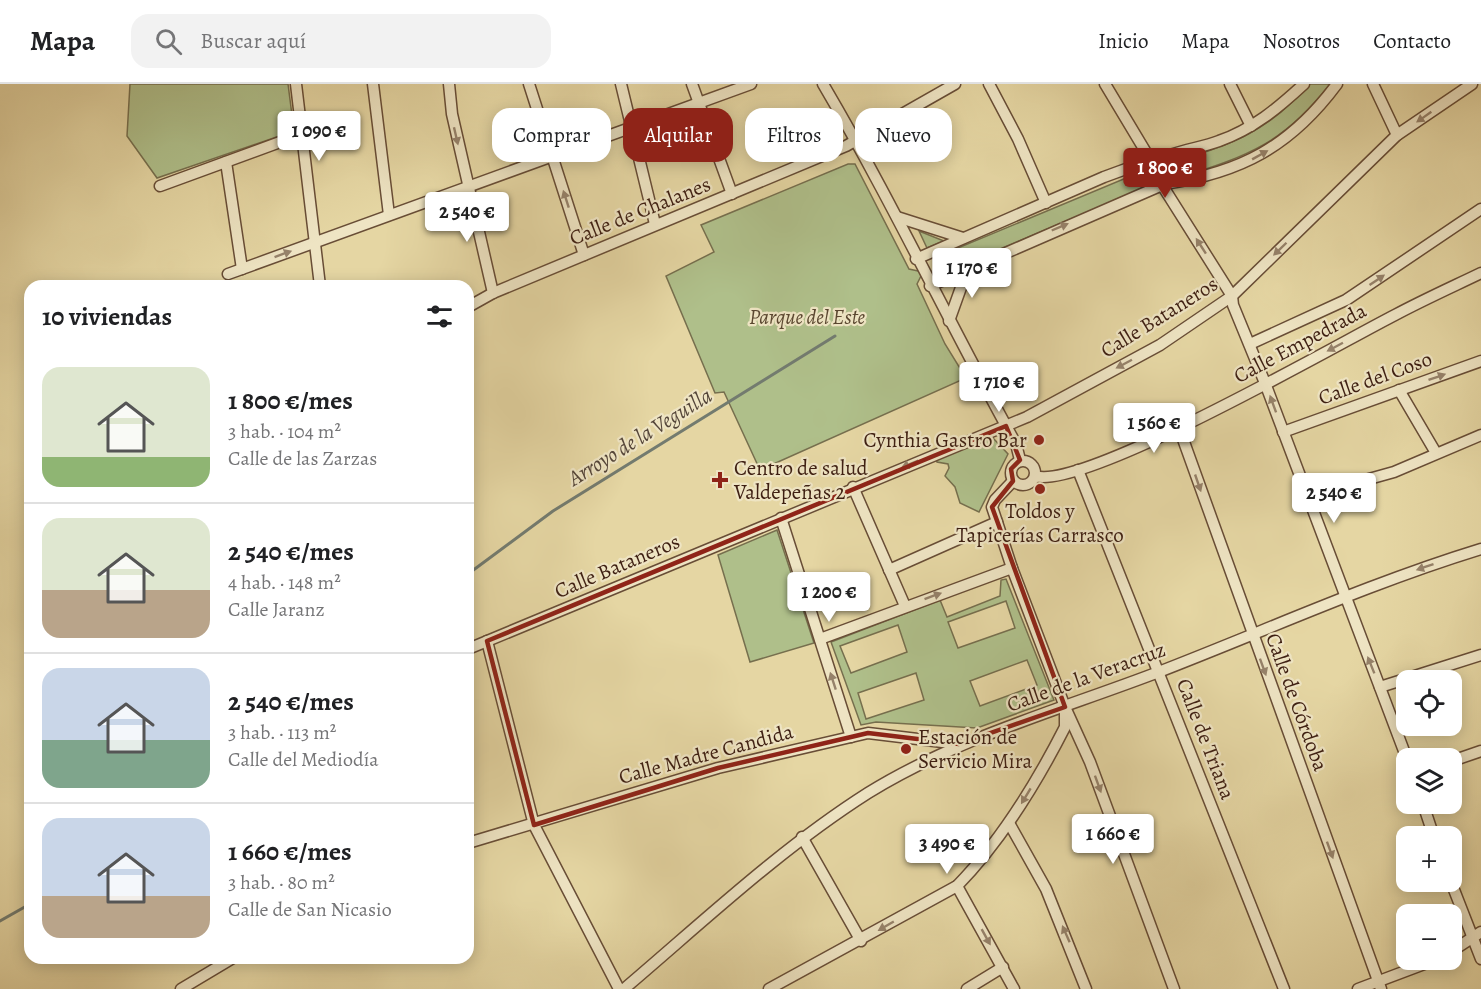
<!DOCTYPE html>
<html lang="es">
<meta charset="utf-8">
<style>
body{margin:0;font-family:Alegreya,serif;background:#f2f2f2;color:#202124;height:100vh;display:flex;flex-direction:column;font-size:22px;white-space:nowrap}
*{box-sizing:border-box;margin:0}
p{font-size:20px;color:#757577}
.icon{flex:none;width:33px;height:33px;fill:none;stroke:currentColor;stroke-width:2;stroke-linecap:round;stroke-linejoin:round}
.map{position:relative;flex:1;overflow:hidden}
.details{position:absolute;left:24px;top:196px;width:450px;height:684px;display:flex;flex-direction:column;background:#fff;border-radius:18px;box-shadow:0 3px 15px #0003}
.details>*{flex:none}
.hud{position:absolute;left:492px;top:24px;width:570px;height:54px;display:flex;gap:12px}
.fabs{position:absolute;left:1396px;top:586px;display:grid;gap:12px}
.fabs a{display:grid;place-items:center;width:66px;height:66px;border-radius:12px;background:#fff;box-shadow:0 3px 15px #0003;font-size:30px}
.price{position:absolute;translate:-50% -51px;padding:0 14px;border-radius:6px;background:#fff;color:#222;font-size:20px;line-height:39px;filter:drop-shadow(0 2px 3px #0008)}
.price::after{content:'';position:absolute;left:50%;top:36px;width:18px;height:14px;margin-left:-9px;background:inherit;clip-path:polygon(0 0,100% 0,50% 100%)}
.price.active{background:#8f2418;color:#fff}
ul{padding:0;list-style:none}
li{display:flex;align-items:center;gap:18px;height:150px;padding:0 18px}
li+li{border-top:2px solid #e0e0e0}
li span{display:grid;place-items:center;flex:none;width:168px;height:120px;border-radius:18px;color:#555}
li>.icon{margin-inline-start:auto}
span .icon{width:72px;height:72px;fill:#fffc;stroke-width:1}
li b{font-size:26px}
h2{display:flex;justify-content:space-between;align-items:center;height:72px;padding:0 18px;font-size:26px}
.pill{padding:0 21px;border-radius:18px;background:#fff;box-shadow:0 3px 15px #0003;font-size:21px;line-height:54px}
.pill.active{background:#8f2418;color:#fff}
header{display:flex;align-items:center;gap:36px;box-sizing:border-box;height:84px;padding:0 30px;background:#fff;border-bottom:2px solid #e0e0e0}
header strong{font-size:28px}
nav{display:flex;gap:33px;margin-inline-start:auto;font-size:21px}
.search{width:420px;height:54px;background:#f2f2f2;display:flex;align-items:center;gap:15px;box-sizing:border-box;padding:0 21px;border-radius:18px;color:#757577;font-size:22px}
.map>svg:first-child{display:block}
.green{fill:#afbf8a;stroke:#766f4e;stroke-width:1.5;fill-rule:evenodd}
.lines{fill:none;stroke-linecap:round;stroke-linejoin:round}
.stream{stroke:#737b6f;stroke-width:3}
.street-casing{stroke:#684d36;stroke-width:13}
.street{stroke:#eee4c3;stroke-width:10}
.oneway{fill:#96826a}
.marked{fill:none;stroke:#8f2418;stroke-width:4.5;stroke-linejoin:round}
.poi-dot{fill:#8f2418;stroke:#eee4c3;stroke-width:2}
.labels{text-anchor:middle;dominant-baseline:central;stroke-width:4.5;stroke-linejoin:round;paint-order:stroke}
.street-label{font-size:21px;fill:#3e1f12;stroke:#eee4c3}
.park-label{font-size:21px;font-style:italic;fill:#5a4730;stroke:#eee4c3}
.poi-label{font-size:21px;fill:#3e1f12;stroke:#eee4c3;text-anchor:start}
.water-label{font-size:22px;font-style:italic;fill:#544539;stroke:#eee4c3}
</style>
<header>
<strong>Mapa</strong>
<div class="search"><svg class="icon" aria-label="search" viewBox="0 0 24 24"><circle cx="10" cy="10" r="6"/><path d="M15 15l6 6"/></svg>Buscar aquí</div>
<nav><a>Inicio</a><a>Mapa</a><a>Nosotros</a><a>Contacto</a></nav>
</header>
<div class="map">
<svg width="1481" height="905" viewBox="0 0 1481 905">
<rect width="100%" height="100%" fill="#e5d6a3"/>
<filter id="stains"><feTurbulence type="fractalNoise" baseFrequency=".00333" numOctaves="4"/><feColorMatrix values="0 0 0 0 .2 0 0 0 0 .09 0 0 0 0 .02 0 0 0 .5 -.17"/></filter>
<radialGradient id="worn" r=".72"><stop offset=".6" stop-color="#630" stop-opacity="0"/><stop offset="1" stop-color="#630" stop-opacity=".3"/></radialGradient>
<g class="green">
<path d="M130,0h158l6,47 -137,47 -30,-42z"/>
<path d="M1308,0h22c-45,58 -81,72 -149,93l-5,-16c53,-15 97,-32 132,-77z"/>
<path d="M848,80h7l54,105 14,3 -6,12 28,60 21,34 -206,92 -36,-78 -9,1 -49,-117 48,-24 -13,-27z"/>
<path d="M1138,89l4,16 -201,85 -7,-16z"/>
<path d="M919,147l25,10 -17,7z"/>
<path d="M993,354l15,16 -29,58 -19,-9 -5,-16 -10,-11 4,-8 -1,-4 -11,-2 -1,-4z"/>
<path d="M777,446l37,113 -64,19 -32,-107z"/>
<path d="M1006,495l48,121 -77,28 -101,-6 -15,3 -30,-83 109,-42 7,17 53,-21 1,-16zM1006,517l9,27 -57,20 -10,-26zM898,541l9,27 -56,21 -11,-27zM1027,576l10,25 -57,21 -10,-25zM916,589l8,27 -58,19 -8,-26z"/>
</g>
<g class="lines">
<g class="stream">
<path d="M468,490l85,-63 282,-175"/>
<path d="M0,837l30,-17"/>
</g>
<defs>
<g id="street">
<path d="M296,0l24,202"/>
<path d="M373,0l16,131"/>
<path d="M449,0l3,30 41,179"/>
<path d="M529,0l55,171"/>
<path d="M621,0l34,140"/>
<path d="M692,0l40,110"/>
<path d="M823,0c69,117 127,241 193,360l4,16"/>
<path d="M989,0l29,55 28,64"/>
<path d="M1105,0l48,80"/>
<path d="M1230,0l21,42"/>
<path d="M1373,0l24,51"/>
<path d="M226,78l16,107"/>
<path d="M1155,79l9,1 5,5 1,9 -8,7 -10,-1c-6,-6 -7,-15 0,-20 19,-13 46,-15 67,-23 34,-12 59,-33 85,-57"/>
<path d="M1164,100c77,-11 127,-38 173,-100"/>
<path d="M1162,101l70,111 1,9 32,78 142,376"/>
<path d="M160,102l142,-52"/>
<path d="M897,133l66,21"/>
<path d="M916,175l188,-82 30,-11h16"/>
<path d="M228,190l523,-190"/>
<path d="M930,202l230,-100"/>
<path d="M468,223l25,-14 353,-147 109,-62"/>
<path d="M949,237l19,-53"/>
<path d="M1250,260l96,-44 135,-91"/>
<path d="M1399,306l37,63"/>
<path d="M1179,344l202,561"/>
<path d="M1283,348l198,-71"/>
<circle cx="1023" cy="389" r="12"/>
<path d="M1078,386l206,519"/>
<path d="M1035,392c48,15 303,-132 360,-161 28,-15 57,-28 86,-42"/>
<path d="M1013,397l-18,19 -3,7 5,15 15,46 53,139 25,55 84,227"/>
<path d="M853,403l52,119"/>
<path d="M1308,412l86,-24 87,-37"/>
<path d="M781,434l70,219"/>
<path d="M889,486l108,-48"/>
<path d="M820,555l192,-71"/>
<path d="M487,557l47,184 85,164"/>
<path d="M468,565l559,-232 133,-72 72,-49 165,-161 75,-51"/>
<path d="M1380,603l101,-32"/>
<path d="M1452,677l29,-10"/>
<path d="M1423,720l11,33"/>
<path d="M1009,739l37,66 40,100"/>
<path d="M802,753l59,104"/>
<path d="M468,759l250,-75 150,-35 91,11"/>
<path d="M1451,798l30,77"/>
<path d="M957,802l57,103"/>
<path d="M1452,867l29,-19"/>
<path d="M181,905l52,-31"/>
<path d="M624,905c80,-68 156,-140 244,-196 89,-55 191,-83 288,-120 109,-42 214,-90 325,-124"/>
<path d="M769,905l188,-103c45,-46 79,-102 108,-159v-16"/>
<path d="M967,905l36,-22"/>
<path d="M1358,905l77,-29"/>
</g>
</defs>
<use href="#street" class="street-casing"/>
<use href="#street" class="street"/>
</g>
<defs><path id="oneway-solid" d="M-6-.8H1V-3.2L6.5 0L1 3.2V.8H-6Z" transform="scale(1.5)"/></defs>
<g class="oneway">
<use href="#oneway-solid" transform="translate(1424 33) rotate(145)"/>
<use href="#oneway-solid" transform="translate(456 52) rotate(77)"/>
<use href="#oneway-solid" transform="translate(1260 71) rotate(-29)"/>
<use href="#oneway-solid" transform="translate(566 115) rotate(-108)"/>
<use href="#oneway-solid" transform="translate(1060 143) rotate(-23)"/>
<use href="#oneway-solid" transform="translate(1201 162) rotate(-123)"/>
<use href="#oneway-solid" transform="translate(1280 165) rotate(136)"/>
<use href="#oneway-solid" transform="translate(283 170) rotate(-20)"/>
<use href="#oneway-solid" transform="translate(1377 196) rotate(-34)"/>
<use href="#oneway-solid" transform="translate(1335 263) rotate(152)"/>
<use href="#oneway-solid" transform="translate(1124 280) rotate(152)"/>
<use href="#oneway-solid" transform="translate(1437 293) rotate(-19)"/>
<use href="#oneway-solid" transform="translate(1273 320) rotate(-110)"/>
<use href="#oneway-solid" transform="translate(910 380) rotate(158)"/>
<use href="#oneway-solid" transform="translate(1198 399) rotate(71)"/>
<use href="#oneway-solid" transform="translate(1425 483) rotate(161)"/>
<use href="#oneway-solid" transform="translate(933 512) rotate(-20)"/>
<use href="#oneway-solid" transform="translate(1371 581) rotate(-112)"/>
<use href="#oneway-solid" transform="translate(1263 583) rotate(70)"/>
<use href="#oneway-solid" transform="translate(833 597) rotate(-108)"/>
<use href="#oneway-solid" transform="translate(1098 700) rotate(70)"/>
<use href="#oneway-solid" transform="translate(1026 712) rotate(121)"/>
<use href="#oneway-solid" transform="translate(1330 766) rotate(70)"/>
<use href="#oneway-solid" transform="translate(886 842) rotate(150)"/>
<use href="#oneway-solid" transform="translate(1066 850) rotate(-114)"/>
<use href="#oneway-solid" transform="translate(986 853) rotate(61)"/>
</g>
<path class="marked" d="M1006,342l14,34 -9,9 2,12 -21,26 73,200 -106,37 -91,-11 -17,4 -133,31 -184,57 -47,-184z"/>
<g class="poi-dot">
<circle cx="1039" cy="356" r="6"/>
<path d="M717 387h6v6h6v6h-6v6h-6v-6h-6v-6h6z"/>
<circle cx="1040" cy="405" r="6"/>
<circle cx="906" cy="665" r="6"/>
</g>
<g class="labels">
<g class="street-label">
<text transform="translate(640 127) rotate(-22)">Calle de Chalanes</text>
<text transform="translate(1159 233) rotate(-32)">Calle Bataneros</text>
<text transform="translate(1300 259) rotate(-28)">Calle Empedrada</text>
<text transform="translate(1375 294) rotate(-20)">Calle del Coso</text>
<text transform="translate(617 482) rotate(-23)">Calle Bataneros</text>
<text transform="translate(1086 593) rotate(-20)">Calle de la Veracruz</text>
<text transform="translate(1297 618) rotate(70)">Calle de Córdoba</text>
<text transform="translate(1206 655) rotate(69)">Calle de Triana</text>
<text transform="translate(706 670) rotate(-15)">Calle Madre Candida</text>
</g>
<g class="park-label">
<text x="807" y="233">Parque del Este</text>
</g>
<g class="poi-label">
<text x="1027" y="356" text-anchor="end">Cynthia Gastro Bar</text>
<text x="734" y="384">Centro de salud<tspan x="734" dy="24">Valdepeñas 2</tspan></text>
<text x="1040" y="427" text-anchor="middle">Toldos y<tspan x="1040" dy="24">Tapicerías Carrasco</tspan></text>
<text x="918" y="653">Estación de<tspan x="918" dy="24">Servicio Mira</tspan></text>
</g>
<g class="water-label">
<text transform="translate(640 353) rotate(-32)">Arroyo de la Veguilla</text>
</g>
</g>
<rect width="100%" height="100%" filter="url(#stains)"/>
<rect width="100%" height="100%" fill="url(#worn)"/>
</svg>
<div class="fabs">
<a><svg class="icon" aria-label="locate" viewBox="0 0 24 24"><circle cx="12" cy="12" r="6"/><path d="M12 2v4M12 18v4M2 12h4M18 12h4"/></svg></a>
<a><svg class="icon" aria-label="layers" viewBox="0 0 24 24"><path d="M12 4l9 5-9 5-9-5zM3 14l9 5 9-5"/></svg></a>
<a>+</a>
<a>−</a>
</div>
<b class="price" style="left:319px;top:78px">1 090 €</b>
<b class="price active" style="left:1165px;top:115px">1 800 €</b>
<b class="price" style="left:467px;top:159px">2 540 €</b>
<b class="price" style="left:972px;top:215px">1 170 €</b>
<b class="price" style="left:999px;top:329px">1 710 €</b>
<b class="price" style="left:1154px;top:370px">1 560 €</b>
<b class="price" style="left:1334px;top:440px">2 540 €</b>
<b class="price" style="left:829px;top:539px">1 200 €</b>
<b class="price" style="left:1113px;top:781px">1 660 €</b>
<b class="price" style="left:947px;top:791px">3 490 €</b>
<div class="hud">
<a class="pill">Comprar</a>
<a class="pill active">Alquilar</a>
<a class="pill">Filtros</a>
<a class="pill">Nuevo</a>
</div>
<section class="details">
<h2>10 viviendas<svg class="icon" aria-label="filters" viewBox="0 0 24 24"><path d="M4 7h16M4 17h16"/><circle cx="9" cy="7" r="2"/><circle cx="15" cy="17" r="2"/></svg></h2>
<ul>
<li><span style="background:linear-gradient(#dfe7d0 75%,#8fb573 0)"><svg class="icon" aria-label="home" viewBox="0 0 24 24"><path d="M3 11l9-7 9 7M6 9v11h12V9"/></svg></span><div><b>1 800 €/mes</b><p>3 hab. · 104 m²</p><p>Calle de las Zarzas</p></div></li>
<li><span style="background:linear-gradient(#dfe7d0 60%,#b9a48a 0)"><svg class="icon" aria-label="home" viewBox="0 0 24 24"><path d="M3 11l9-7 9 7M6 9v11h12V9"/></svg></span><div><b>2 540 €/mes</b><p>4 hab. · 148 m²</p><p>Calle Jaranz</p></div></li>
<li><span style="background:linear-gradient(#c9d6e8 60%,#7fa58c 0)"><svg class="icon" aria-label="home" viewBox="0 0 24 24"><path d="M3 11l9-7 9 7M6 9v11h12V9"/></svg></span><div><b>2 540 €/mes</b><p>3 hab. · 113 m²</p><p>Calle del Mediodía</p></div></li>
<li><span style="background:linear-gradient(#c9d6e8 65%,#b9a48a 0)"><svg class="icon" aria-label="home" viewBox="0 0 24 24"><path d="M3 11l9-7 9 7M6 9v11h12V9"/></svg></span><div><b>1 660 €/mes</b><p>3 hab. · 80 m²</p><p>Calle de San Nicasio</p></div></li>
</ul>
</section>
</div>
